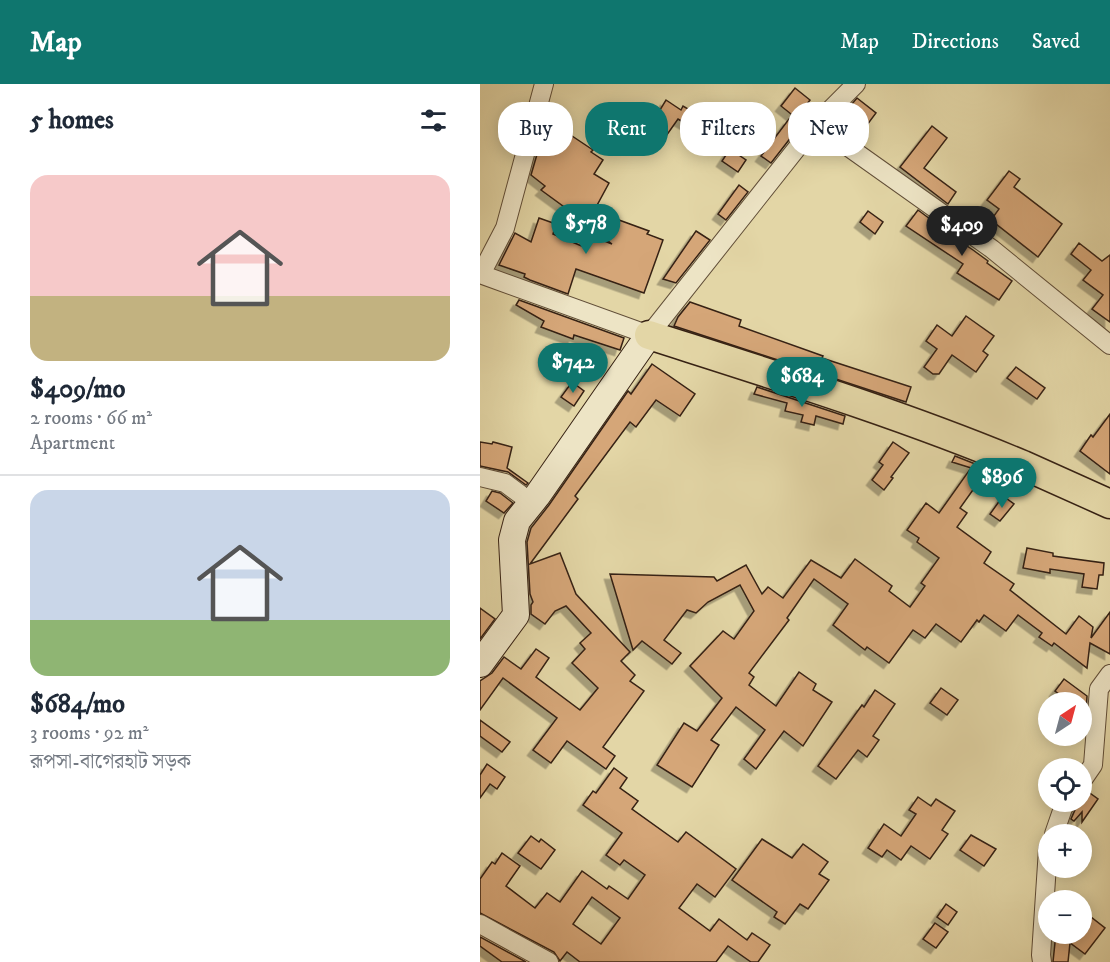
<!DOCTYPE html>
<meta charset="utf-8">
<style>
body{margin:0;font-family:"IM FELL DW Pica","Noto Serif Bengali",serif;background:#f2f2f3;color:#1f2937;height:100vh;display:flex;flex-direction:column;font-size:22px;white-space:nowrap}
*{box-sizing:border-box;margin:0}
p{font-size:20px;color:#747a83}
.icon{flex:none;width:33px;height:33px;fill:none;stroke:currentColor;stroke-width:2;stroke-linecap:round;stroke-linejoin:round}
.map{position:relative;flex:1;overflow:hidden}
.sheet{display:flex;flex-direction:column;background:#fff;width:480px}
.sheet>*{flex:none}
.top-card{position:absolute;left:18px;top:18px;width:522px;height:54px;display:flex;gap:12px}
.needle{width:39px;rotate:36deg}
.controls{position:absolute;left:558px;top:608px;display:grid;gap:12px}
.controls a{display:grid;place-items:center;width:54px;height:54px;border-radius:50%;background:#fff;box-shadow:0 3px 15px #0003;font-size:30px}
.price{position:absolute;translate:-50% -51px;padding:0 14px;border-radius:21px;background:#0f766e;color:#fff;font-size:20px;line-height:39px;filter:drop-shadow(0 2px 3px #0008)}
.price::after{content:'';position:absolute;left:50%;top:36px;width:18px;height:14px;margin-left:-9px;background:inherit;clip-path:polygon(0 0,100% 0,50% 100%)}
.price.current{background:#222;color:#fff}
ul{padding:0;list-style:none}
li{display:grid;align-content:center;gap:12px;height:318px;padding:0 30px}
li+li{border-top:2px solid #e0e1e3}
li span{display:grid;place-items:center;height:186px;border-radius:18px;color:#555}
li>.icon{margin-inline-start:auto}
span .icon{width:108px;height:108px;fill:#fffc;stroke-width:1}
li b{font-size:26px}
h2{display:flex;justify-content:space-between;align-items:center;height:72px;padding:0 30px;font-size:26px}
.pill{padding:0 21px;border-radius:24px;background:#fff;box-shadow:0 3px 15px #0003;font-size:21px;line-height:54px}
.pill.current{background:#0f766e;color:#fff}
header{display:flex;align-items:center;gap:36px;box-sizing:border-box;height:84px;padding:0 30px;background:#0f766e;color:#fff}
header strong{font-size:28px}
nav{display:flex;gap:33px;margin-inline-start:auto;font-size:21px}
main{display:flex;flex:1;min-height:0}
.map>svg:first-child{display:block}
.building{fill:#d5a678;stroke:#362113;stroke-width:1.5;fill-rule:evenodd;filter:url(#shadow)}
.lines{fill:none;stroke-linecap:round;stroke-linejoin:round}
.minor-casing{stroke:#614e38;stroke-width:20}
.secondary-casing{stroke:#362113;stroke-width:28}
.primary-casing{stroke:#362113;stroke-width:31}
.minor{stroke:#ede4c5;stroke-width:18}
.secondary{stroke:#ede4c5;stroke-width:26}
.primary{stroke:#e3d6a6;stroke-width:28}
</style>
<header>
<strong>Map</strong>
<nav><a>Map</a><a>Directions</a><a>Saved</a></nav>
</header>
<main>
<section class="sheet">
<h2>5 homes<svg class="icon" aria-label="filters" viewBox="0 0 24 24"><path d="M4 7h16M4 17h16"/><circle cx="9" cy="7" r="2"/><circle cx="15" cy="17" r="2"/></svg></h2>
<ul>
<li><span style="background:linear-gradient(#f6c9c9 65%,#c2b280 0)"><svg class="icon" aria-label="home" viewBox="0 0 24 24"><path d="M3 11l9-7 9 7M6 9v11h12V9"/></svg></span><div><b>$409/mo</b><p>2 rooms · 66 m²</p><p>Apartment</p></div></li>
<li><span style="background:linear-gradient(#c9d6e8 70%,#8fb573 0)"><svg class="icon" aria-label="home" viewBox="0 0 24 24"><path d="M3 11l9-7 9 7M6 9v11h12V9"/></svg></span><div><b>$684/mo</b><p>3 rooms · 92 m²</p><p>রূপসা-বাগেরহাট সড়ক</p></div></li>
</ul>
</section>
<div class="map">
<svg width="630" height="878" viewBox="0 0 630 878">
<defs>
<filter id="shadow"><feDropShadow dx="-5.5" dy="5.5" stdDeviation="0" flood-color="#0004"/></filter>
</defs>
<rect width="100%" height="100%" fill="#e3d6a6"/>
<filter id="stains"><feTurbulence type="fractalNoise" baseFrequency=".00333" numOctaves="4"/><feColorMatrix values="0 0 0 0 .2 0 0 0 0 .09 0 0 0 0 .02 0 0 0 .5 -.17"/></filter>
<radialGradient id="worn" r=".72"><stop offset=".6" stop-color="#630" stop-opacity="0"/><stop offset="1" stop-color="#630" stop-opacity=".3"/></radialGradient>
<g class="building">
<path d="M315,4l15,12 -14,18 -15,-12z"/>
<path d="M377,14l19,15 -15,20 -21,-15z"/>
<path d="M186,16l15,10 2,-4 12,7 -7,12 -10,-6 -19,27 -15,-10z"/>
<path d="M309,35l10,8 -28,36 -10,-7z"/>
<path d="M452,42l15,12 -23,30 32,24 -8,12 -48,-37z"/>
<path d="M65,43l23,15 4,-6 21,14 -2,2 12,8 -9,14 15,9 -20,37 -15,-6 -33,-24 4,-4 -14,-11z"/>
<path d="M250,65l16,11 -8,12 -16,-11z"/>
<path d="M529,87l11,8 -6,8 48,37 -24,33 -47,-37 8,-11 -12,-9z"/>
<path d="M259,101l9,7 -22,28 -8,-6z"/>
<path d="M438,126l16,12 -1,1 40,27 15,11 -1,2 25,18 -13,19 -42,-27 6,-9 -57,-38z"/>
<path d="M388,127l15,11 -8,12 -15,-12z"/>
<path d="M117,128l52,19 -2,3 16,6 -19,53 -68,-24 -8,25 -38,-14 -6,-3 1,-3 -26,-9 16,-32 16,9 8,-24 17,6 -3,10 31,13 5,-12 23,9 -21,-16z"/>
<path d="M216,147l14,9 -34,43 -13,-4z"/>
<path d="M599,159l23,18 8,-6v67l-18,-13 11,-14 -20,-15 8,-10 -20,-16z"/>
<path d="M39,216l105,38 -4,12 -46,-15 -1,4 -32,-12 3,-6 -28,-16z"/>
<path d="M210,218l51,18 -2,6 84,30 -1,2 89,29 -5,15 -232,-76 4,-9z"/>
<path d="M486,232l28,20 -11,15 5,4 -12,17 -24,-17 -13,19h-6l-9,-7 13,-18 -11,-8 11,-16 15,11z"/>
<path d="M172,280l43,30 -15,22 -24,-16 -20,27 -6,-5 -55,74 3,3 -48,65 30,-11 16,41 54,58 -9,9 14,14 -5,6 14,10 -41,56 12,9 -9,13 -39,-28 -16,22 -18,-13 24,-32 -54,-40 -23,32v-29l12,-8 12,-16 17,12 15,-20 13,9 -13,19 44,33 18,-22 -26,-25 13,-14 -5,-6 11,-10 -25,-27 -11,5 -10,13 -14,-10v-9l2,-3 -3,-8 -3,-52 4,-14 18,-23 79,-114 3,3z"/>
<path d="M536,283l29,21 -8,11 -30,-21z"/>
<path d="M92,298l12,9 -10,15 -13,-9z"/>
<path d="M277,303l88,29 -2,8 -27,-8 -2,9 -13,-3 2,-7 -18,-4 2,-8 -33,-9z"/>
<path d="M630,330v60l-30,-23 11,-16 2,2z"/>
<path d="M0,358l12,2 1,-2 19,5 -5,21 21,15 -2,2 -18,-13 -28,-6z"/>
<path d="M413,358l16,11 -18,24 2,1 -9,12 -12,-10 11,-15 -4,-3z"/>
<path d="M475,372l43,17 -2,4 -11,-4 -25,35 7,5 -10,14 34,25 -7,11 30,21 -4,6 56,44 13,-18 14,11 -2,11 19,-26v42l-20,-11 -3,25 -33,-25 -2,3 -13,-9 3,-4 -24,-18 -12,16 -22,-16 -5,7 -2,-2 -16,22 -25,-18 -11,14 -12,-8 -24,33 -22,-16 -2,3 -32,-25 15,-21 -34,-25 -27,39 2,2 -40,53 5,4 -5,8 27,21 23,-34 17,12 -3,6 19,12 -29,44 -19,-15 -28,38 -12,-10 21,-29 -29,-23 -25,33 8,5 -27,42 -35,-22 27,-42 13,8 25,-33 -32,-32 33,-35 11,8 20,-28 -14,-26 -32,17 -12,11 -9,-3 -23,30 17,13 -9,11 -30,-23 -9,9 -23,-76 104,3 3,4 29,-16 16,29 6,-7 15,11 28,-38 30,18 14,-19 37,27 -3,5 21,16 15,-21 -4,-3 18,-25 -22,-16 2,-4 -12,-8 19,-27 13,10 32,-45 -19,-6z"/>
<path d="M12,407l8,2 13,10 -9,10 -18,-12z"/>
<path d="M523,412l11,8 -14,17 -10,-7z"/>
<path d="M547,464l26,5v3l51,7 -1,12h-4l-2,14 -15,-2 2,-13 -34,-5v4l-27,-5z"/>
<path d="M0,524l15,11 -15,20z"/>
<path d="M584,595l23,17 -1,18 -4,-3v-9h-13l-14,-11z"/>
<path d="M461,604l17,12 -11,15 -17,-12z"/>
<path d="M395,606l20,14 -22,32 6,4 -12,17 -9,-7 -22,29 -18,-13 44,-61 2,2z"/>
<path d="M0,636l30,22 -8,10 -22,-16z"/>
<path d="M7,680l18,13 -8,12 -7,-5 -10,14v-23z"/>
<path d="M134,684l13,10 -7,10 18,13 -6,8 46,33 8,-10 50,37 -21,28 -18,-13 -18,24 31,23 9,-12 28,21 5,-7 18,12 -12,17h-7l-23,-16 -12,16h-136l-13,-10 -7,9 -6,-9 -74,-39v-34l12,-17 3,2 7,-11 18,13 -14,20 29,22 12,-15 13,9 22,-31 25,18 2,-3 19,13 17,-24 -21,-15 -4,5 -14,-10 16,-22 -39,-28 10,-14 3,2zM112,813l28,21 -19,26 -28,-20z"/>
<path d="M607,707l11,8 -16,23v-10l-8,9 -3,-2 8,-18h3v-9z"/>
<path d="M438,713l13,9 5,-7 19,12 -13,19 6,4 -18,25 -19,-13 -10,14 -14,-10 -5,7 -14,-9 16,-24 17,12 15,-22 -7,-4z"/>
<path d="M491,751l25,14 -12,17 -24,-16z"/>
<path d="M51,752l8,6 2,-3 14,11 -14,19 -23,-16z"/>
<path d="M282,755l30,19 11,-14 25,18 -9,12 10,6 -21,29 -8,-5 -15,20 -11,-7 3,-5 -45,-32z"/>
<path d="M466,820l11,8 -9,13 -11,-8z"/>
<path d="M602,826l23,18 -20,26 -15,-11 -2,19h-15l3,-29h26z"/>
<path d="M455,839l13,9 -12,16 -13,-9z"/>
<path d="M0,853l46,25h-24l-22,-16z"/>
</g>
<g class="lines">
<defs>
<g id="minor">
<path d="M336,40l176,125 118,96"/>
<path d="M0,190l169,61 167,-211 40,-40"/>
<path d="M1,190l24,-46 39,-144"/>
<path d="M0,393l25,6 27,20"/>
<path d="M602,697l11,-16 6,-76 11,-15"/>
<path d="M574,750l9,-26 5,-7"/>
<path d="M0,840l69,38"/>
<path d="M562,878l-1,-7 7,-106"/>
</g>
<path id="secondary" d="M0,580l36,-49 -4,-75 5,-19 20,-25 112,-161"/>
<path id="primary" d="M169,251c125,40 252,79 374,130 29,13 58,26 87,39"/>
</defs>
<use href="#minor" class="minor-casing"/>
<use href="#secondary" class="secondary-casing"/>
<use href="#primary" class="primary-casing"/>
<use href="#minor" class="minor"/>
<use href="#secondary" class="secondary"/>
<use href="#primary" class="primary"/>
</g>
<rect width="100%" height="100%" filter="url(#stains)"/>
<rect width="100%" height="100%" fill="url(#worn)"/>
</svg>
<div class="controls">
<a><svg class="needle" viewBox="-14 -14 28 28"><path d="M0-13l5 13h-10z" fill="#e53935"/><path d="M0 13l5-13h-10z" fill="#747a83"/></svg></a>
<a><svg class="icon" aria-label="locate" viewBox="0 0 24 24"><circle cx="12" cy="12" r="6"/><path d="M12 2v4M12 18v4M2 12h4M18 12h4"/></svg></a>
<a>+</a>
<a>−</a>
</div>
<b class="price" style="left:106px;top:171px">$578</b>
<b class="price current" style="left:482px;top:173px">$409</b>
<b class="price" style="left:93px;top:310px">$742</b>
<b class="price" style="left:322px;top:324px">$684</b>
<b class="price" style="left:522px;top:425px">$896</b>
<div class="top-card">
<a class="pill">Buy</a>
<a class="pill current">Rent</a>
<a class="pill">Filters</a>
<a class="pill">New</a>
</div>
</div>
</main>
